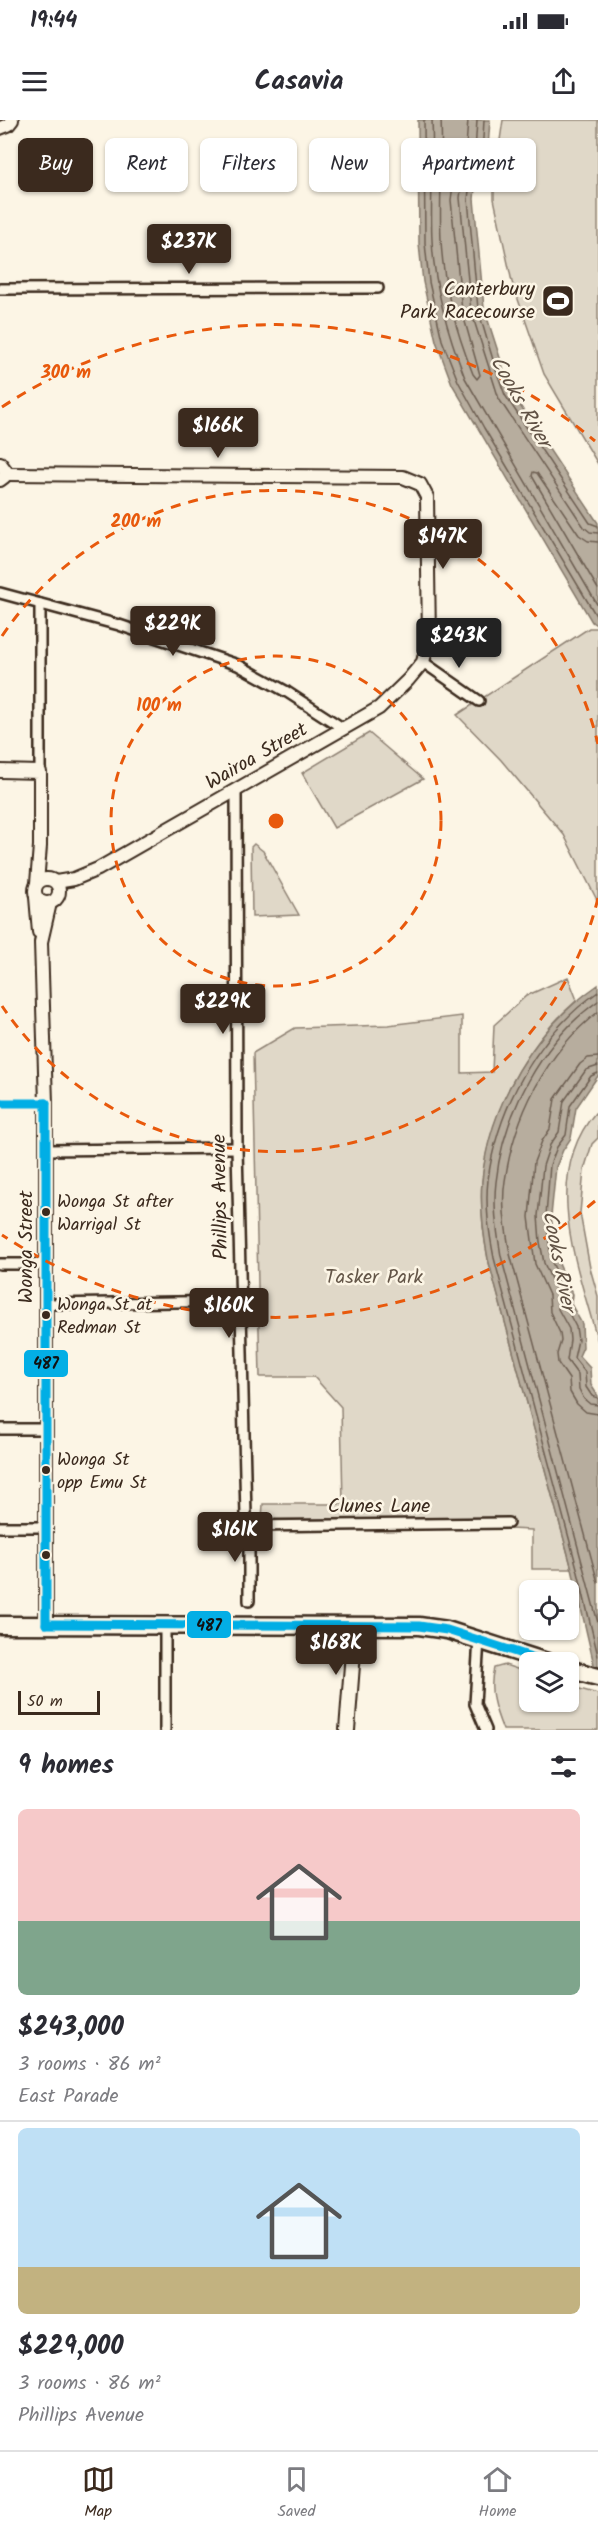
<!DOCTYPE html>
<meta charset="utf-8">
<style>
body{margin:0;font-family:Kalam,sans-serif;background:#f7f7f7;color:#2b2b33;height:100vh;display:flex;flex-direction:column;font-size:22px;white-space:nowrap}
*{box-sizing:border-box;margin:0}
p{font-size:20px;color:#7c7c81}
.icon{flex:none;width:33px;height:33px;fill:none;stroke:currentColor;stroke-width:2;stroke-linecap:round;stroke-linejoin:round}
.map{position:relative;height:1610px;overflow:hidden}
.details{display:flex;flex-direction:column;background:#fff;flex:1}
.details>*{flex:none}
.top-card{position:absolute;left:18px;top:18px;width:562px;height:54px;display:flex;gap:12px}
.tools{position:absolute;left:519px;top:1460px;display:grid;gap:12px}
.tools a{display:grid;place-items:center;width:60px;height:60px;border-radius:9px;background:#fff;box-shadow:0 2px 4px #0004;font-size:30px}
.scale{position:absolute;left:18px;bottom:15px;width:82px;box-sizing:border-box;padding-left:6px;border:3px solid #3b2a1e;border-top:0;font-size:16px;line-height:21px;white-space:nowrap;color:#3b2a1e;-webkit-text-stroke:4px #fcf5e5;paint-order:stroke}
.price{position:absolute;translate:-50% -51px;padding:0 14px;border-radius:6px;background:#3b2a1e;color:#fff;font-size:20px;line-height:39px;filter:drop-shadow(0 2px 3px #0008)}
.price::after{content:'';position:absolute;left:50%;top:36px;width:18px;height:14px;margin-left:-9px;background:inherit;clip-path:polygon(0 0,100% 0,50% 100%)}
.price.current{background:#222;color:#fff}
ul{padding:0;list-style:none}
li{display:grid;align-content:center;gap:12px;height:318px;padding:0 18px}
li+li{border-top:2px solid #e1e1e2}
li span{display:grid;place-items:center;height:186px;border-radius:9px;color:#555}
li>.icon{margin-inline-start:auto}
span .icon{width:108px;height:108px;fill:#fffc;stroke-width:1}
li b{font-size:26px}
h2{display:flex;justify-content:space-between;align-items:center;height:72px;padding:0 18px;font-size:26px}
.tag{padding:0 21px;border-radius:9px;background:#fff;box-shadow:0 2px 4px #0004;font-size:21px;line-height:54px}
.tag.current{background:#3b2a1e;color:#fff}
.status{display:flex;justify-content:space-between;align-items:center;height:42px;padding:0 30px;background:#fff;direction:ltr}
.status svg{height:16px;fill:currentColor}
header{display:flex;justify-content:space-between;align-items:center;height:78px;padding:0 18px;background:#fff;font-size:27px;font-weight:800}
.dock{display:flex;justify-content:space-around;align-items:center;height:84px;border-top:2px solid #e1e1e2;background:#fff;font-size:16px;color:#7c7c81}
.dock a{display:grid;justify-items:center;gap:3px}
.dock .current{color:#3b2a1e}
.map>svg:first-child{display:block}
.green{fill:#e0d8c8;stroke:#8e8173;stroke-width:1.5}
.water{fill:#b7ad9e;stroke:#85796b;stroke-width:1.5}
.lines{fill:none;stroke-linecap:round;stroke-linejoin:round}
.shore{stroke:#6d5e51;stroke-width:1.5}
.minor-casing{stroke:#3b2a1e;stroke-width:14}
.tertiary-casing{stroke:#3b2a1e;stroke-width:16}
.secondary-casing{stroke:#3b2a1e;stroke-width:18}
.trunk-casing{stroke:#3b2a1e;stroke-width:21}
.minor{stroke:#fcf5e5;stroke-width:9}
.tertiary{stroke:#fcf5e5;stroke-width:12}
.secondary{stroke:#fcf5e5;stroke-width:14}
.trunk{stroke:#fcf5e5;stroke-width:16}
.bus-1-casing{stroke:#fcf5e5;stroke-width:14}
.bus-1{stroke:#03aee5;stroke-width:9}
.ring{fill:none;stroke:#e8590c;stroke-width:3;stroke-dasharray:10 8}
.bus-dot{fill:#3b2a1e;stroke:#fcf5e5;stroke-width:2}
.labels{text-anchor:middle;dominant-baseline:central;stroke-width:5;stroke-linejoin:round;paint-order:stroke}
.bus-label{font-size:18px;fill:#3b2a1e;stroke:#fcf5e5;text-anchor:start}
.poi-label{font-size:20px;fill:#3b2a1e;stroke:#fcf5e5;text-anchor:end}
.street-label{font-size:20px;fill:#3b2a1e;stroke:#fcf5e5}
.park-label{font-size:20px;fill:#645648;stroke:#fcf5e5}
.water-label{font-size:21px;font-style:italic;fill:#605144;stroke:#fcf5e5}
.centre{fill:#e8590c;stroke:#fcf5e5;stroke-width:3}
.ring-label{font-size:18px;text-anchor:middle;font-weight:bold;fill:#e8590c;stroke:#fcf5e5;stroke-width:5;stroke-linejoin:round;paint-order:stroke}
.line-badge{stroke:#fcf5e5;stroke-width:2}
.pale-badge-label{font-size:16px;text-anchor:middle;font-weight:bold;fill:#111}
</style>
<div class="status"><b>19:44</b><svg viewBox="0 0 49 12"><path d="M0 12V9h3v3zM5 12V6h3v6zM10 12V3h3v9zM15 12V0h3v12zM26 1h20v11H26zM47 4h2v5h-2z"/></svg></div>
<header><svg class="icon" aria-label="menu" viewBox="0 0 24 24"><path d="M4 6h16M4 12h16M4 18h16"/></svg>Casavia<svg class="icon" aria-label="share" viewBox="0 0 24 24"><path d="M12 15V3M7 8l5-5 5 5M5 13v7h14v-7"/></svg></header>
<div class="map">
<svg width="598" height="1610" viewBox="0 0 598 1610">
<rect width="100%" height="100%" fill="#fcf5e5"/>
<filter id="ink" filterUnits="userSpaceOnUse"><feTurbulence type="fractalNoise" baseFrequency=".0167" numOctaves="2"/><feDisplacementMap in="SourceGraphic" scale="12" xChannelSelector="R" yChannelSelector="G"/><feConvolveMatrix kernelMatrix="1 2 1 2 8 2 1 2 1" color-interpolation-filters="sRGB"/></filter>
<g filter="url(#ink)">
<g class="green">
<path d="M503,0h95v344l-54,-90 -32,-92 -18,-83v-18z"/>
<path d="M589,508h9v274l-34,-67 -63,-75 -44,-45z"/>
<path d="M369,613l54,46 -89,49 -32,-55z"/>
<path d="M254,724l9,7 36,64 -47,2 -1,-70z"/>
<path d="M568,857l9,23c-51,44 -88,113 -95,181 -2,26 1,52 6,78l84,310h-40v-39l-23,-1v-9l-247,-1 1,-15h80l-2,-97 -27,-30h-54l-7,-324 42,-25 93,-3 74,-9v57l30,-1 2,-47 32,-29z"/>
<path d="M595,993l3,5v20l-6,6 -8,26 -4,43 10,55 8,28v46c-19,-72 -58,-164 -3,-229z"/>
<path d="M505,1545l24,8 1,28h38l1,-15 29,8v36h-95c-8,-20 -15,-40 -9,-62z"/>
</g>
<g class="water">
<path d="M418,0h72l-3,42 -10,6 -3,31 10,109 27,84 87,131v103l-6,-4 -140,-238 -16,-43 -13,-59 -4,-38z"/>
<path d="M598,865v91l-22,32 -5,30 -8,12 -7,17 -5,49 6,43 15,35 -1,10 11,20 1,23 -4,9 11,12 1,17 7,11v286l-26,-113 -84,-310c-5,-26 -8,-51 -6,-78 7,-77 53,-153 116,-196z"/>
</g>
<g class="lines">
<g class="shore">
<path d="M424,0l1,123 4,39 13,58 16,41 26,47 114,191"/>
<path d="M432,0c2,40 -2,80 0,120 2,47 16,94 33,138l133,228"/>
<path d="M441,0c2,40 -2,80 0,120 2,46 15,91 32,134l4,5 3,-4 -18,-64 -11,-111 5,-38 10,-15 2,-27"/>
<path d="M477,0l-2,32 -11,12 -4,34 11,113 28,88 85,128 6,5 8,1"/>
<path d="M484,0l-2,36 -10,10 -4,33 10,110 18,61 9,25 85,128 8,3"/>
<path d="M598,422l-10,-1 -9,-6 -42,-62 -4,-1 -1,4 66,113"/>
<path d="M598,872c-60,42 -101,116 -110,188 -3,26 1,52 6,78l83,310 21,88"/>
<path d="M598,881c-56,40 -95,113 -102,181 -3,25 1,49 5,74l97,367"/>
<path d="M598,892c-52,40 -84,105 -93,169 -4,24 1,49 5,73l88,329"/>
<path d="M598,937l-10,1 -8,6 -25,35 -5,30 -8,12 -8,21 -5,55 6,47 14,31 1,17 10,21 1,8 -4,13 1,9 11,16 1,13 7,12 9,8 12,2"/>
<path d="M598,946l-12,4 -22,31 -5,31 -9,13 -7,21 -5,50 2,26 4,21 14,32v14l11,20 1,11 -3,20 11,15 1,14 5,10 6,5 8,1"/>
<path d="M598,953l-7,3 -21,30 -4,29 -9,12 -7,18 -4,51 5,44 15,34 -1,12 11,21 2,13 -4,18 11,14 1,15 6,9 6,2"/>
</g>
<defs>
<g id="minor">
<path d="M0,169l378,-1"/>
<path d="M0,473l119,32 119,40 49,27 57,37"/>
<path d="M40,484v168"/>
<path d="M423,542l56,39"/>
<path d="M236,671l1,357 9,368 3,10v75"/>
<path d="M0,983h46"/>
<path d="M46,1030l191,-2"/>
<path d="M0,1144h46"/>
<path d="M47,1184l194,-3"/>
<path d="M0,1309h47"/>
<path d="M249,1406l259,-3"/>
<path d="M0,1407h47"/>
<path d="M165,1506v104"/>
<path d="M479,1519l-4,65 11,26"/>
</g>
<g id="tertiary">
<path d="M0,8l8,-3 4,-5"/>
<path d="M0,343l6,8 -2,6 -4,3"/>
<path d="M6,354l397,3 17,7 7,13 2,141 -6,24 -15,18 -29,28 -281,161 -24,10 -18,3"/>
<path d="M0,651l40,1v74l-3,37"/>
<circle cx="47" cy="771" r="12"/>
<path d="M36,777l3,35"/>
<path d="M46,1504v-521l-5,-161 9,-39"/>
</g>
<path id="secondary" d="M347,1610l8,-104"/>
<g id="trunk">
<path d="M0,1505l419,1 28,4 100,32"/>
<path d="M568,1549l30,8"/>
</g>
</defs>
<use href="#minor" class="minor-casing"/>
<use href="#tertiary" class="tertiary-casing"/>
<use href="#secondary" class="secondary-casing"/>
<use href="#trunk" class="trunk-casing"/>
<use href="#minor" class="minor"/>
<use href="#tertiary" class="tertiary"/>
<use href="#secondary" class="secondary"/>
<use href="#trunk" class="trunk"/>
<defs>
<g id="bus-1">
<path d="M0,983h46"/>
<path d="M46,983v521"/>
<path d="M46,1504l373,2 28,4 100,32"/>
</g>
</defs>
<use href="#bus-1" class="bus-1-casing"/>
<use href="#bus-1" class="bus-1"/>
</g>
</g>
<g class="ring">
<circle cx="276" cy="701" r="165"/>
<path d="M598 778A331 331 0 0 1 2 886M2 516A331 331 0 0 1 598 624"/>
<path d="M595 1081A496 496 0 0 1 2 1115M2 287A496 496 0 0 1 595 321"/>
</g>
<defs>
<symbol id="stadium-square" viewBox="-11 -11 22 22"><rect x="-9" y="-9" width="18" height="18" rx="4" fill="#3b2a1e" stroke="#fcf5e5"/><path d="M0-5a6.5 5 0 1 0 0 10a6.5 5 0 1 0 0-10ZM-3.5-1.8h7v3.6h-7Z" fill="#fff"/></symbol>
</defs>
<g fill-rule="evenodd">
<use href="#stadium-square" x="539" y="162" width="38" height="38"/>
</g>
<g class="bus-dot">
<circle cx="46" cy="1092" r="5"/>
<circle cx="46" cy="1195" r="5"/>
<circle cx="46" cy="1350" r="5"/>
<circle cx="46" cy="1435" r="5"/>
</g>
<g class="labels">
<g class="bus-label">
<text x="57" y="1082">Wonga St after<tspan x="57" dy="23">Warrigal St</tspan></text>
<text x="57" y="1185">Wonga St at<tspan x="57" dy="23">Redman St</tspan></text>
<text x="57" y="1340">Wonga St<tspan x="57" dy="23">opp Emu St</tspan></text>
</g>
<g class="poi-label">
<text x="535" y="170">Canterbury<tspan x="535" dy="23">Park Racecourse</tspan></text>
</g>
<g class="street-label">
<text transform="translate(257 637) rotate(-30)">Wairoa Street</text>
<text transform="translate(221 1077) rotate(-91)">Phillips Avenue</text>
<text transform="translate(27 1127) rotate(-90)">Wonga Street</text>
<text x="379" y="1387">Clunes Lane</text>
</g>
<g class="park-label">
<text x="374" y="1158">Tasker Park</text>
</g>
<g class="water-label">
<text transform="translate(520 282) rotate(60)">Cooks River</text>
<text transform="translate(558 1141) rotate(79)">Cooks River</text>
</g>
</g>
<circle cx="276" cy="701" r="9" class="centre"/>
<g class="ring-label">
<text x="66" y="258">300 m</text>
<text x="136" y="407">200 m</text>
<text x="159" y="591">100 m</text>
</g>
<g class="line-badge">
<rect x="23" y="1229" width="46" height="29" rx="6" fill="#03aee5"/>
<rect x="186" y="1490" width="46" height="29" rx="6" fill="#03aee5"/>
</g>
<g class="pale-badge-label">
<text x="46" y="1249">487</text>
<text x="209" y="1511">487</text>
</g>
</svg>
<div class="tools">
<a><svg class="icon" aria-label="locate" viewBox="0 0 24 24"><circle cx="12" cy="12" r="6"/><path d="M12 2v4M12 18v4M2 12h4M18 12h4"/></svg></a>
<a><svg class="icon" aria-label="layers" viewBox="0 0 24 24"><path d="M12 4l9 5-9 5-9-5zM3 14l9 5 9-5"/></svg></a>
</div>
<div class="scale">50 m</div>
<b class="price" style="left:189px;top:155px">$237K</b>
<b class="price" style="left:218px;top:339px">$166K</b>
<b class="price" style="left:443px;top:450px">$147K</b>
<b class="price" style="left:173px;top:537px">$229K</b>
<b class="price current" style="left:459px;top:549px">$243K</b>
<b class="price" style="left:223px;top:915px">$229K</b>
<b class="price" style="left:229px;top:1219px">$160K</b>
<b class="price" style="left:235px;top:1443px">$161K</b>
<b class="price" style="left:336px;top:1556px">$168K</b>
<div class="top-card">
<a class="tag current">Buy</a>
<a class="tag">Rent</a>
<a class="tag">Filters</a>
<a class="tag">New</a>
<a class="tag">Apartment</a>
</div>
</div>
<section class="details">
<h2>9 homes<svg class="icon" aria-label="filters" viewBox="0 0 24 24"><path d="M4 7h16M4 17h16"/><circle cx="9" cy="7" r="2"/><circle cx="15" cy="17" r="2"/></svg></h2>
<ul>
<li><span style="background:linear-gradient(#f6c9c9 60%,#7fa58c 0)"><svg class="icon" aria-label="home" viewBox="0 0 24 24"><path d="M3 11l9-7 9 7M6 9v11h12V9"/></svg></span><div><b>$243,000</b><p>3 rooms · 86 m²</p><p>East Parade</p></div></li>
<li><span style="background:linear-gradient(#bfe0f5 75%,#c2b280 0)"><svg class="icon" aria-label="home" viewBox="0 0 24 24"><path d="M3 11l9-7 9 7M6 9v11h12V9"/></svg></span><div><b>$229,000</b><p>3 rooms · 86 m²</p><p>Phillips Avenue</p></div></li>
</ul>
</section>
<nav class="dock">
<a class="current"><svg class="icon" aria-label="map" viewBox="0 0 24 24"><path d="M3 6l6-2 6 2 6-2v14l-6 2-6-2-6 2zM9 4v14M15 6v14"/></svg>Map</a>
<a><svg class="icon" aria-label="saved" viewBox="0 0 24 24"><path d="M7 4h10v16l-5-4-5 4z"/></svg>Saved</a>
<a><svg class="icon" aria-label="home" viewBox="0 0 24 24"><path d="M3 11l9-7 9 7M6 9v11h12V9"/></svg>Home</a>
</nav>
